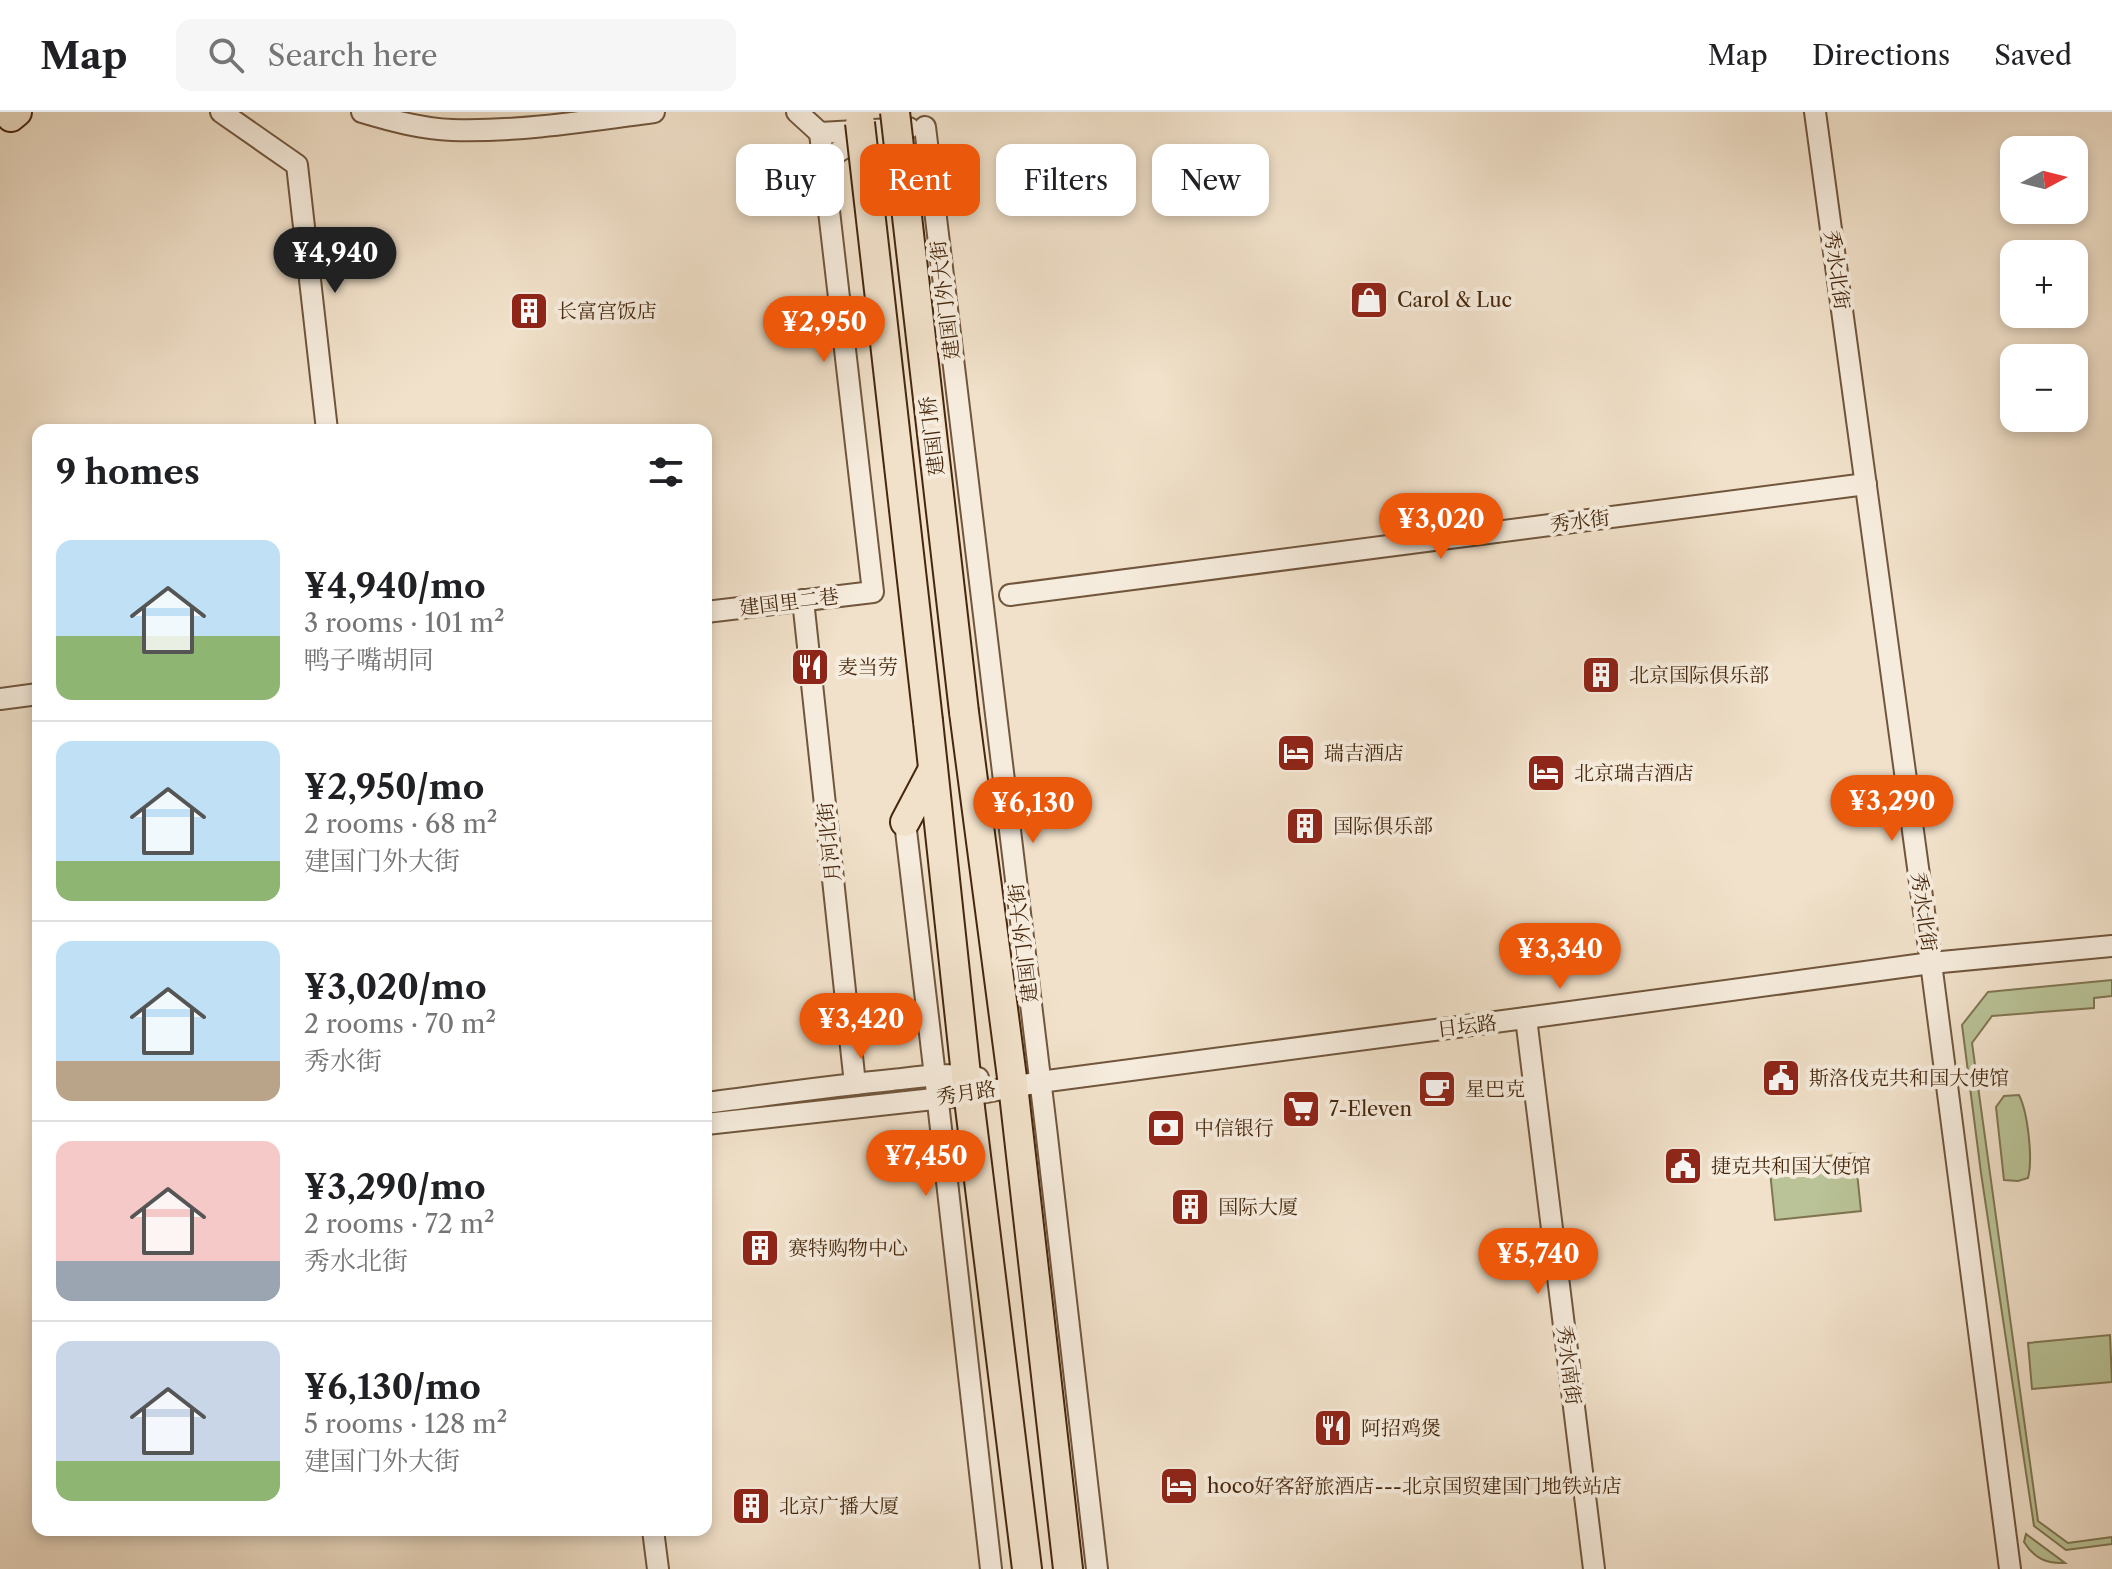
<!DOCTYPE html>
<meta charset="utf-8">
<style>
body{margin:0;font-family:"Libre Caslon Text","Noto Serif SC",serif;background:#f6f6f6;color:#202124;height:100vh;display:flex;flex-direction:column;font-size:30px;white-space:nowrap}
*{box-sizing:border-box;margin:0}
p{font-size:26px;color:#757577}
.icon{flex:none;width:44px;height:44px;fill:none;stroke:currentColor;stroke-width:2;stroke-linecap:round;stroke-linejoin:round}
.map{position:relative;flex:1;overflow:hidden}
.drawer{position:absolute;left:32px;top:312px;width:680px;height:1112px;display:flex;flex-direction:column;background:#fff;border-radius:16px;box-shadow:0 4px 12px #0003}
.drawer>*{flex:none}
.banner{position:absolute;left:736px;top:32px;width:760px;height:72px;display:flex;gap:16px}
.needle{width:52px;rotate:83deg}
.fabs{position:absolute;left:2000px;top:24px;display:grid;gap:16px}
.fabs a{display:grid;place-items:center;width:88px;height:88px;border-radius:16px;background:#fff;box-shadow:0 4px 12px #0003;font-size:40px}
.price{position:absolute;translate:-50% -68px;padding:0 18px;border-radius:28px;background:#ea580c;color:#fff;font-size:26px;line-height:52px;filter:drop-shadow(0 2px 4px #0008)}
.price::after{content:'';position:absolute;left:50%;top:48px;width:24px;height:18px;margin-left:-12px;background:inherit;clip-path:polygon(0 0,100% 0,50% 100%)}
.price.on{background:#222;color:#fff}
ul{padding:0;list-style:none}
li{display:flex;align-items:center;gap:24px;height:200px;padding:0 24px}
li+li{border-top:2px solid #e0e0e0}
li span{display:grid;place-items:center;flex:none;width:224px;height:160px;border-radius:16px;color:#555}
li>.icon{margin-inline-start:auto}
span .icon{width:96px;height:96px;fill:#fffc;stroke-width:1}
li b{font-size:34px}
h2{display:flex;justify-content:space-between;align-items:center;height:96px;padding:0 24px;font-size:34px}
.chip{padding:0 28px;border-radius:16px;background:#fff;box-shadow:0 4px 12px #0003;font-size:28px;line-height:72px}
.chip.on{background:#ea580c;color:#fff}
header{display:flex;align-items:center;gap:48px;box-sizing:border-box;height:112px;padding:0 40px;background:#fff;border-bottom:2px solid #e0e0e0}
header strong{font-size:38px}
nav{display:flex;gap:44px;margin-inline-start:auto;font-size:28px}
.search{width:560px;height:72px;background:#f6f6f6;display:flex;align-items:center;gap:20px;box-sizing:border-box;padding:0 28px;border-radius:16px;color:#757577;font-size:30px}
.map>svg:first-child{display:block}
.green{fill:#b9c397;stroke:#807552;stroke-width:2}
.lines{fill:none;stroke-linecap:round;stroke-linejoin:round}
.minor-casing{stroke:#71563c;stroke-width:24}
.highway-casing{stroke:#46270d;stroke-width:32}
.minor{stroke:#f6ecdd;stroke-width:20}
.highway{stroke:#f1e1ca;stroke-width:28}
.highway-bridge-casing{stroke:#46270d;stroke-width:32;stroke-linecap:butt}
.highway-bridge{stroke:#f1e1ca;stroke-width:28}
.labels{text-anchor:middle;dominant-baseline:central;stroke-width:8;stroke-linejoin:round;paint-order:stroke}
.street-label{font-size:20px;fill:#46270d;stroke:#f6ecdd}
.poi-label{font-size:20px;fill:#46270d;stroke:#f6ecdd;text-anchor:start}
</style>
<header>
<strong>Map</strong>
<div class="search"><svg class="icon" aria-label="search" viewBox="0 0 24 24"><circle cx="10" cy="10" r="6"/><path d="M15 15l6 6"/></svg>Search here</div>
<nav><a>Map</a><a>Directions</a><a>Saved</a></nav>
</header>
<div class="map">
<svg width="2112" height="1457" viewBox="0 0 2112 1457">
<rect width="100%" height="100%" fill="#f1e1ca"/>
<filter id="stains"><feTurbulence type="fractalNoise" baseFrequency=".0025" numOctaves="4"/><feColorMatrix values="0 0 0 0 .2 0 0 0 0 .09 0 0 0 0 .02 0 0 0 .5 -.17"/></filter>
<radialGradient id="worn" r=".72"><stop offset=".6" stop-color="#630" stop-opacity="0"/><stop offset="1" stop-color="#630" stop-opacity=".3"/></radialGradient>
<g class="green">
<path d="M2112,868v16l-18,2v10l-102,8 -20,27 66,478 30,22 44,-6v7l-46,6 -32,-24 -53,-353 -19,-148 26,-33z"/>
<path d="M2019,983c9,18 14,64 9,83l-10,3 -14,-1 -8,-73 8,-11z"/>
<path d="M1855,1041l6,58 -86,9 -6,-58z"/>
<path d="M2110,1223l2,47 -80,7 -4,-46z"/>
<path d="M2026,1422l39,29c-19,1 -31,-5 -41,-21z"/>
</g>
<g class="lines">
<defs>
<g id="minor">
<path d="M221,0l76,53 30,265"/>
<path d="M362,0c30,9 60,17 90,18 68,2 135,-9 202,-18"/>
<path d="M797,0l23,21 89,-5"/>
<path d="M1815,0l116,851 79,606"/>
<path d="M925,15l121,1001 51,441"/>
<path d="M822,54c20,-20 24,-21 52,-23"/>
<path d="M1010,483l856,-111"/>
<path d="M803,488l52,484"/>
<path d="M706,500l167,-20 -53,-459"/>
<path d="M0,587l38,-5"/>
<path d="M905,710l30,254 56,493"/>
<path d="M1526,906l68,551"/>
<path d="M706,991c62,-8 124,-17 186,-23 28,-3 58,-8 86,-2"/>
<path d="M706,1012l264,-29 70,-13 486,-64 405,-55 181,-17"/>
<path d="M653,1418l5,39"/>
</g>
<g id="highway">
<path d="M11,5l6,-5"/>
<path d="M964,600l49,373 55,484"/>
<path d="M928,609l38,354 61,494"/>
<path d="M905,710l28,-53"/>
</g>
</defs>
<use href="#minor" class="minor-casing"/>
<use href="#highway" class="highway-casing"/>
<use href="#minor" class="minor"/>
<use href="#highway" class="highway"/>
<defs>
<g id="highway-bridge">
<path d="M895,0l69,600"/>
<path d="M860,11l68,598"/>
</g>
</defs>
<use href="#highway-bridge" class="highway-bridge-casing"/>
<use href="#highway-bridge" class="highway-bridge"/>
</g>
<defs>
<symbol id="shop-square" viewBox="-11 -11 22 22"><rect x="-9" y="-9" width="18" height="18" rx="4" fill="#8f2418" stroke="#f6ecdd"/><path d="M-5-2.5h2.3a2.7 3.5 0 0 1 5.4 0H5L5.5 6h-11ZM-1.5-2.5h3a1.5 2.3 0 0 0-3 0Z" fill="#fff"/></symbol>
<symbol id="building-square" viewBox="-11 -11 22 22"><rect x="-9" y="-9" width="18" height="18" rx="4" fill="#8f2418" stroke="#f6ecdd"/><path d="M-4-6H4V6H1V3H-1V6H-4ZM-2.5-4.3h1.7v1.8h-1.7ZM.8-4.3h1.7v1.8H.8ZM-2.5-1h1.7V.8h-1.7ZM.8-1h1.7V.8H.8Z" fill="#fff"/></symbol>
<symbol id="restaurant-square" viewBox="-11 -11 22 22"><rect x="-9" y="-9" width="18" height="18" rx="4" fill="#8f2418" stroke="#f6ecdd"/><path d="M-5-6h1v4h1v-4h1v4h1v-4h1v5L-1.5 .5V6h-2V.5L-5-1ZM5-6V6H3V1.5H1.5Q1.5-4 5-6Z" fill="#fff"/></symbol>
<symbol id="hotel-square" viewBox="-11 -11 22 22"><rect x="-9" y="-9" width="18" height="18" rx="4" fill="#8f2418" stroke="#f6ecdd"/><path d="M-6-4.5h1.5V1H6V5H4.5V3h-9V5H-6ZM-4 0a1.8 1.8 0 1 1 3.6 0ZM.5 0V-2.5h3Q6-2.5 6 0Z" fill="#fff"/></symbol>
<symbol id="civic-square" viewBox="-11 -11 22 22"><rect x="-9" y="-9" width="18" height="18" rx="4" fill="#8f2418" stroke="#f6ecdd"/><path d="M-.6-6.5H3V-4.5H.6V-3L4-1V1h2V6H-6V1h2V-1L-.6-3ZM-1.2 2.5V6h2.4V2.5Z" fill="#fff"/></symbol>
<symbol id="cafe-square" viewBox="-11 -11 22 22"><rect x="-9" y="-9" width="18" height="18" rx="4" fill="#8f2418" stroke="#f6ecdd"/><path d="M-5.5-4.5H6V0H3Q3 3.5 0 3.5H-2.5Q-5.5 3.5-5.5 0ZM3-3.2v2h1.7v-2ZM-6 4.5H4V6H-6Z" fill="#fff"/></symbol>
<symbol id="supermarket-square" viewBox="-11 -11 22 22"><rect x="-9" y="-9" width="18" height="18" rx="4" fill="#8f2418" stroke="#f6ecdd"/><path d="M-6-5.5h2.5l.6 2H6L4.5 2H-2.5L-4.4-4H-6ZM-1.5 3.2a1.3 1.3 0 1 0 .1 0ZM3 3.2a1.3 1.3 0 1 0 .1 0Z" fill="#fff"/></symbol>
<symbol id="bank-square" viewBox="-11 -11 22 22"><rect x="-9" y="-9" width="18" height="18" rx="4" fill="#8f2418" stroke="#f6ecdd"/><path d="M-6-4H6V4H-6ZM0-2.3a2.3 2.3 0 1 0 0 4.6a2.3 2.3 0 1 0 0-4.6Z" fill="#fff"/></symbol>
</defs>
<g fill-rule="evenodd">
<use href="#shop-square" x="1347" y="166" width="44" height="44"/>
<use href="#building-square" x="507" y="177" width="44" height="44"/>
<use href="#restaurant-square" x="788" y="533" width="44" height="44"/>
<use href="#building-square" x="1579" y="541" width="44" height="44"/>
<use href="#hotel-square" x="1274" y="619" width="44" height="44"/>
<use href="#hotel-square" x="1524" y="639" width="44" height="44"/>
<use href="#building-square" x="1283" y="692" width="44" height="44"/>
<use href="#civic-square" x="1759" y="944" width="44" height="44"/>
<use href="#cafe-square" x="1415" y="955" width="44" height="44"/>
<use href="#supermarket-square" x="1279" y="975" width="44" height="44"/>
<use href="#bank-square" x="1144" y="994" width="44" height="44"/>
<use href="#civic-square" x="1661" y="1032" width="44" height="44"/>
<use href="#building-square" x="1168" y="1073" width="44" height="44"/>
<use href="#building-square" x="738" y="1114" width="44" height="44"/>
<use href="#restaurant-square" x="1311" y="1294" width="44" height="44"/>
<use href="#hotel-square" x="1157" y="1352" width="44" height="44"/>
<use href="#building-square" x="729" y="1372" width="44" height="44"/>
</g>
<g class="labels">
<g class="street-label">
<text transform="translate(1837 158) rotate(82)">秀水北街</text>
<text transform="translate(945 188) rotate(-97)">建国门外大街</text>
<text transform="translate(932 324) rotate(-97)">建国门桥</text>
<text transform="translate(1580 409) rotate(-7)">秀水街</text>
<text transform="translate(789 490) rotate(-7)">建国里二巷</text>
<text transform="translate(829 730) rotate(-96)">月河北街</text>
<text transform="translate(1924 800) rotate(82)">秀水北街</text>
<text transform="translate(1023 831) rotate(-97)">建国门外大街</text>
<text transform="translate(1467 914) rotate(-7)">日坛路</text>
<text transform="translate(966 981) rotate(-9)">秀月路</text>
<text transform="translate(1569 1253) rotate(83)">秀水南街</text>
</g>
<g class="poi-label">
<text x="1397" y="188">Carol &amp; Luc</text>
<text x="557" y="199">长富宫饭店</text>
<text x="838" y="555">麦当劳</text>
<text x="1629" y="563">北京国际俱乐部</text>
<text x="1324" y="641">瑞吉酒店</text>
<text x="1574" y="661">北京瑞吉酒店</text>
<text x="1333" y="714">国际俱乐部</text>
<text x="1809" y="966">斯洛伐克共和国大使馆</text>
<text x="1465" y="977">星巴克</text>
<text x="1329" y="997">7-Eleven</text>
<text x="1194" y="1016">中信银行</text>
<text x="1711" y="1054">捷克共和国大使馆</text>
<text x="1218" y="1095">国际大厦</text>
<text x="788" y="1136">赛特购物中心</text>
<text x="1361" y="1316">阿招鸡煲</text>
<text x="1207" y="1374">hoco好客舒旅酒店---北京国贸建国门地铁站店</text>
<text x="779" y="1394">北京广播大厦</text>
</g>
</g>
<rect width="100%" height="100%" filter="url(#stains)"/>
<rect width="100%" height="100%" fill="url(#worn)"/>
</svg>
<div class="fabs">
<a><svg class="needle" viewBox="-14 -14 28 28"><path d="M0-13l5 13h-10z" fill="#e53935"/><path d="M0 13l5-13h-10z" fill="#757577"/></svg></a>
<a>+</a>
<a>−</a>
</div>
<b class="price on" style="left:335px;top:183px">¥4,940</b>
<b class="price" style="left:824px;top:252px">¥2,950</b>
<b class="price" style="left:1441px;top:449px">¥3,020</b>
<b class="price" style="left:1892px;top:731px">¥3,290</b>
<b class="price" style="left:1033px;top:733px">¥6,130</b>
<b class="price" style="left:1560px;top:879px">¥3,340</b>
<b class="price" style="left:861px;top:949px">¥3,420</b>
<b class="price" style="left:926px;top:1086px">¥7,450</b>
<b class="price" style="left:1538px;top:1184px">¥5,740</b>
<div class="banner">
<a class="chip">Buy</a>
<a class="chip on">Rent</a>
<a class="chip">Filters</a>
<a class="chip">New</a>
</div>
<section class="drawer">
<h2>9 homes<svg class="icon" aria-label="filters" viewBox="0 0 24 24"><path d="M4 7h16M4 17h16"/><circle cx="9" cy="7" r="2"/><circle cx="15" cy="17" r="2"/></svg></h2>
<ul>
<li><span style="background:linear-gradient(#bfe0f5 60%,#8fb573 0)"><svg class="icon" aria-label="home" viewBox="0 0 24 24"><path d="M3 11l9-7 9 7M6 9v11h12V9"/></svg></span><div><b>¥4,940/mo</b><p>3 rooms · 101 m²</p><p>鸭子嘴胡同</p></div></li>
<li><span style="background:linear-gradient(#bfe0f5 75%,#8fb573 0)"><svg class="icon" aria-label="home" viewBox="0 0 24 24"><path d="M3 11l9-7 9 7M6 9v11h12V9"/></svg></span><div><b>¥2,950/mo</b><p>2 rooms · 68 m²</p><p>建国门外大街</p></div></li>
<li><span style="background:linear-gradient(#bfe0f5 75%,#b9a48a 0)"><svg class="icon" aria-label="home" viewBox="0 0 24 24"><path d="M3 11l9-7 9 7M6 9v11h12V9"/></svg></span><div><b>¥3,020/mo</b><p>2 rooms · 70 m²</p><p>秀水街</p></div></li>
<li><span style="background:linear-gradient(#f6c9c9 75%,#9aa5b1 0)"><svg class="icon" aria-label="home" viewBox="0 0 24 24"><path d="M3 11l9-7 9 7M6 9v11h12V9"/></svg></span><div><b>¥3,290/mo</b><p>2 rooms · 72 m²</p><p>秀水北街</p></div></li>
<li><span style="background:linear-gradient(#c9d6e8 75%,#8fb573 0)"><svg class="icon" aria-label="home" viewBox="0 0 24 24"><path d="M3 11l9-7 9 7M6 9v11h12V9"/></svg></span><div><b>¥6,130/mo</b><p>5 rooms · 128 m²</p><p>建国门外大街</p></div></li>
</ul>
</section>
</div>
